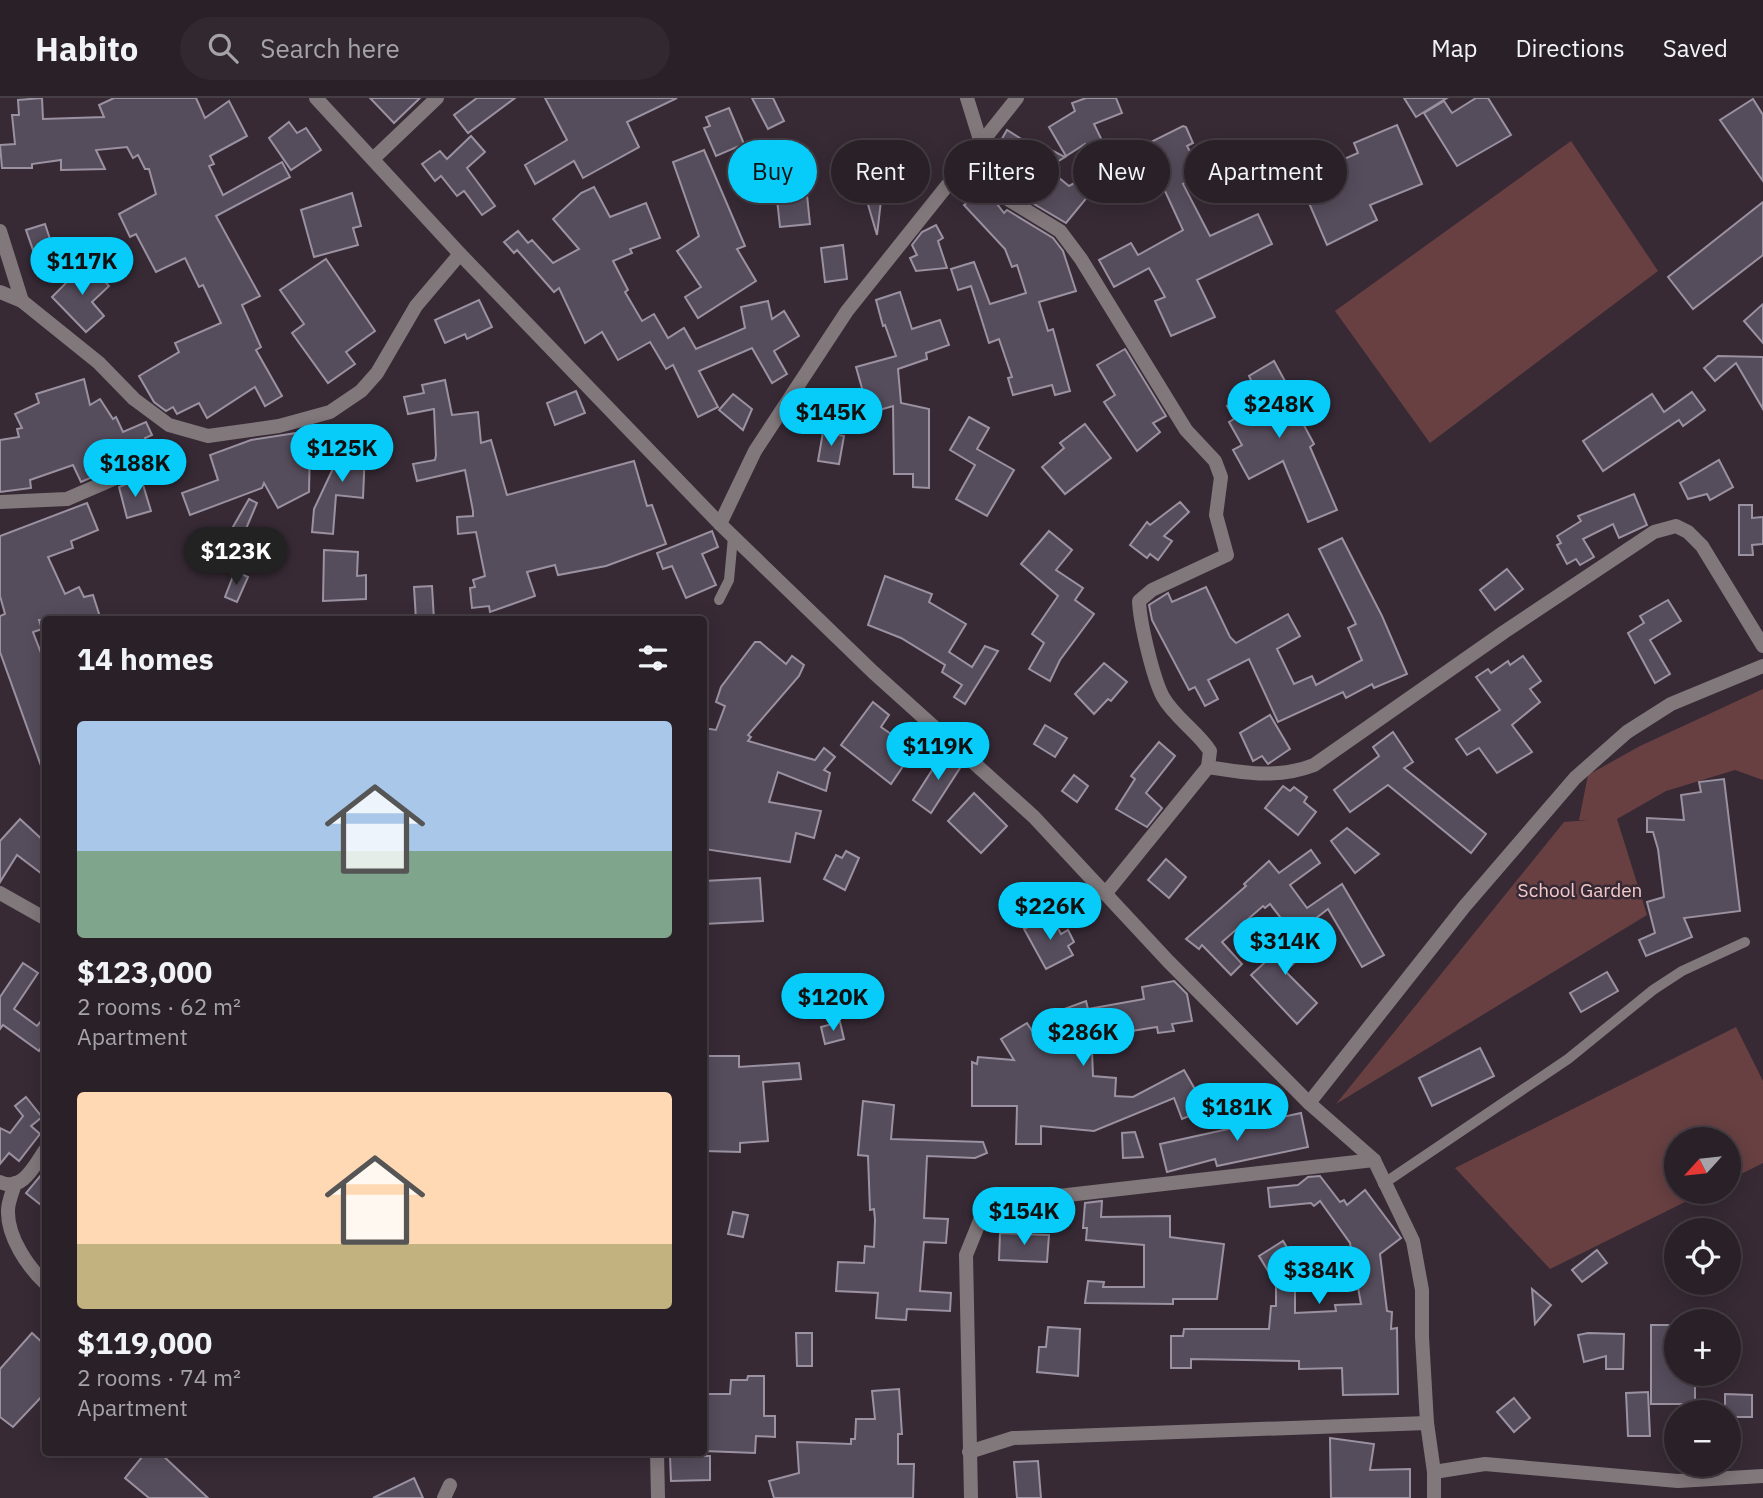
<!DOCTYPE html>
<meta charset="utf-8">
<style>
body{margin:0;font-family:"IBM Plex Sans",sans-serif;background:#312830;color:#f1f3f6;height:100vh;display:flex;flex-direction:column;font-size:26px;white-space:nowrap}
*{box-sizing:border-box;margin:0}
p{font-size:23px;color:#a5a3a8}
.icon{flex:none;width:38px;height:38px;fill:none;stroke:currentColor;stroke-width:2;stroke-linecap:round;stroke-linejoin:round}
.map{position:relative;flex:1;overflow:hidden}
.drawer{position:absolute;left:42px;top:518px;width:665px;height:840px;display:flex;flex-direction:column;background:#292028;border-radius:7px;box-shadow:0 4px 18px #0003,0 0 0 2px #453e45}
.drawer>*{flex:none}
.banner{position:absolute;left:728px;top:42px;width:665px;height:63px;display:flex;gap:14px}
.needle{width:46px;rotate:243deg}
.tools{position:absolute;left:1664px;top:1029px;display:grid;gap:14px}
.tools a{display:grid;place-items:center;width:77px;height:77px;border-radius:50%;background:#292028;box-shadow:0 4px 18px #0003,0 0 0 2px #453e45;font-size:35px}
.price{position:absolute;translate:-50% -60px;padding:0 16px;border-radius:24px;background:#07cbf9;color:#111;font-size:23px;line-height:46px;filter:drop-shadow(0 2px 4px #0008)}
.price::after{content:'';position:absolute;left:50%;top:42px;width:21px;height:16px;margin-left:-10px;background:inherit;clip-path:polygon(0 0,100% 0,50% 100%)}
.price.current{background:#222;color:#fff}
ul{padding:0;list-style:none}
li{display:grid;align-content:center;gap:14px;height:371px;padding:0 35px}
li span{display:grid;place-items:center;height:217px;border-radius:7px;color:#555}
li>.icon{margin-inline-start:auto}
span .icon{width:126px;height:126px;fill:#fffc;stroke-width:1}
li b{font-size:30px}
h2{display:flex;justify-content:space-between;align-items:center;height:84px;padding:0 35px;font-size:30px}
.pill{padding:0 24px;border-radius:32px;background:#292028;box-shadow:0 4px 18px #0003,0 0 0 2px #453e45;font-size:24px;line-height:63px}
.pill.current{background:#07cbf9;color:#111}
header{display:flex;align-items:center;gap:42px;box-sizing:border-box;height:98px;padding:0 35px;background:#292028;border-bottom:2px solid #453e45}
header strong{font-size:33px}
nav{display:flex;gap:38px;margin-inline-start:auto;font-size:24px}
.search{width:490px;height:63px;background:#312830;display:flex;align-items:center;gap:18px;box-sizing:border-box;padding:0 24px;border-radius:38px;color:#a5a3a8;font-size:26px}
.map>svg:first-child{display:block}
.green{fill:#684042}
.building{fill:#564d5c;stroke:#9a91a1;stroke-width:2}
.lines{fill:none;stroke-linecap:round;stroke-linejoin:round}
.lane{stroke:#81787b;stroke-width:10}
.street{stroke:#81787b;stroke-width:14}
.labels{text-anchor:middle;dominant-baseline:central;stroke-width:5;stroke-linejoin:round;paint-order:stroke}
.park-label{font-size:19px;fill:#f4c9ca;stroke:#372a35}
</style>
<header>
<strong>Habito</strong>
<div class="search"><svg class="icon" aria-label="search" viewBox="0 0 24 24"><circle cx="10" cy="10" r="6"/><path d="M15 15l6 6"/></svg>Search here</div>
<nav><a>Map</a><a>Directions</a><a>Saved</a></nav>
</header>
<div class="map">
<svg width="1763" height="1400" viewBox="0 0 1763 1400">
<rect width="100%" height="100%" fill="#372a35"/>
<g class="green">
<path d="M1571,43l87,130 -228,172 -95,-132z"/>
<path d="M1763,591v91l-28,-10 -69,21 -49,28 30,96 -311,189 228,-282 24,-2h-9l9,-45 52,-29z"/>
<path d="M1736,929l27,54v82l-34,17v-41h-53v53h29l-155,77 -95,-101z"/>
</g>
<g class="building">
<path d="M42,0l1,21 61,-2 -5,-12 15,-7h82l9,20 24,-17 18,35 -37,20 4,8 -5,2 14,29 59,-33 8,15 -74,39 44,80 -18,9 19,42 -5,3 26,46 -17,10 -10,-19 -48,31 -8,-15 -22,11 -4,-7 -7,4 -12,-9 -15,-26 40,-24 -4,-9 46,-20 -18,-38 -4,2 -14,-29 -29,14 -20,-38 -6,3 -11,-23 37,-20 -7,-25h-4l-7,-14 -5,3 -6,-11 -31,3 9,19 -44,1v-10l-29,4v4h-30l-2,-23 15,-1 -3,-29h7l-1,-15z"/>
<path d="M370,0h50l-26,25z"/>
<path d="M477,0h38l-47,35 -14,-18z"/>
<path d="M545,0h132l-50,24 12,25 -56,31 -9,-17 -39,23 -10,-19 42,-25z"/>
<path d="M752,0h21l11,23 -16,8z"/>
<path d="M1086,0h30l6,15 -28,11 13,27 21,-10 5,10 50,-25 3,1 7,16 -6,3 15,28 -19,10 27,52 48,-22 14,30 -75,36 18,37 -44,19 -16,-35 10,-4 -16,-29 -35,19 -15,-27 32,-17 7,12 45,-25 -18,-39 -17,8 -7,-15 -18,10 -2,-4 -11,5 -8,-16 -36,44 -37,-22 9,-9 -32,-21 8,-12 -18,-10 11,-19 29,18 6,-3 23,12 -18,11 22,18 30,-16 -14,-26 -19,12 -17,-29 26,-16 -3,-8z"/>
<path d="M1404,0h43l-31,19z"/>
<path d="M1476,0h12l23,37 -54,31 -33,-53 20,-12 8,12z"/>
<path d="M1753,1l10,16v66l-43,-61z"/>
<path d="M729,10l15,36 -28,12 -12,-28 6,-2 -4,-9z"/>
<path d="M289,24l8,11 9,-5 15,22 -30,20 -22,-32z"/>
<path d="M1397,27l25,59 -52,21 7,15 -50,25 -18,-42 14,-5 -11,-25 46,-20 -4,-10z"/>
<path d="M471,38l14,16 -18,16 28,38 -13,9 -18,-24 -7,5 -16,-20 -6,5 -13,-17 18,-13 7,8z"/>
<path d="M704,52l41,96 -8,3 19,32 -58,37 -13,-21 16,-10 -24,-36 22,-15 -26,-74z"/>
<path d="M871,55l11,39 -5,43 -23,-78z"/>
<path d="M1228,65l7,12 -13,8 -7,-12z"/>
<path d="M594,89l16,30 36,-14 14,35 -30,11 2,4 -19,8 15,29 -3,2 17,29 12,-7 14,24 16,-10 12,21 49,-21 -4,-21 27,-6 4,18 12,-8 15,25 -25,15 13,23 -15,9 -20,-35 -53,23 19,36 -20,10 -25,-52 -7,4 -16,-27 -32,18 -16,-28 -17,11 -26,-55 -5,4 -37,-42 -3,3 -10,-11 14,-11 10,12 4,-3 21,23 26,-14 -26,-30 28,-26z"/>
<path d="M352,95l9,33 -8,2 5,17 -44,12 -13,-47z"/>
<path d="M979,95l18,11 7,9 3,-3 46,28 10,13 13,40 -37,11 9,29 5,-2 17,62 -15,4 -3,-10 -39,10 -5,-17 4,-1 -13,-38 -10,4 -18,-57 -13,4 -7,-21 23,-7 16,42 36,-11 -9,-28 -5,2 -7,-18 -41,-44z"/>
<path d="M807,97l3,29 -30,3 -3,-28z"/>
<path d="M1763,104v53l-70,54 -25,-32z"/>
<path d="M45,126l7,21 -19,5 -7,-20z"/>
<path d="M936,127l7,13 -5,3 9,27 -31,3 -6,-13 7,-3 -5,-10 10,-13z"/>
<path d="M843,147l4,34 -22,3 -4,-34z"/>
<path d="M326,161l49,72 -29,21 9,12 -27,19 -36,-50 12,-9 -24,-34z"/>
<path d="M87,164l22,24 -17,16 12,14 -18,16 -34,-35z"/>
<path d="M900,194l12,37 28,-9 9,25 -23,8 1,6 -29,10 3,34 28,6v79l-16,-1v-13h-19l-1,-68 -24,7 -13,-46 40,-11 -11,-31 -2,1 -7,-26z"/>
<path d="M479,202l13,27 -25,12 -2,-5 -20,9 -10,-23z"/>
<path d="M1763,206v39l-19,-22z"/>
<path d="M1125,251l41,67 -13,7 7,9 -23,19 -33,-49 11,-7 -18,-30z"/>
<path d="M1718,258l45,1v52l-27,-46 -21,18 -11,-13z"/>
<path d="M1274,263l23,42 -4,2 21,39 -4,3 27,63 -29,12 -25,-61 -34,18 -16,-29 9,-5 -13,-23 5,-3 -7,-13 29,-16 -7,-14z"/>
<path d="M84,281l6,26 10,-6 13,20 3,-2 7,15 23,-10 6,13 -7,3 8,22 -16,-2 -56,24 -8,-17 -43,15 1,8 -31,4v-52l19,-3 -2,-8 5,-1 -7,-14 24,-11 -3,-9z"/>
<path d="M445,282l7,35 26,-3 3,31 10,-3 16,55 127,-34 13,45 5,-1 14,39 -60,22 -48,9 -3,-10 -28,7 8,24 -45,16 -1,-6 -17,2 -2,-20 5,-1 -2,-7 12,-4 -9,-44 -18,2 -1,-17 16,-1v-5l-8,-41 -48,11 -4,-17 22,-4 1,-5 -2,-46 -26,5 -4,-17 20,-4 -2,-8z"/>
<path d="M576,293l9,22 -30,12 -8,-22z"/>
<path d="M1692,294l13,18 -22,16 -4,-6 -76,51 -20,-30 69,-47 12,18z"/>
<path d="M733,296l19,15 -9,21 -24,-20z"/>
<path d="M969,319l20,11 -12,21 37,21 -27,46 -31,-17 19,-34 -25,-15z"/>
<path d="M1085,326l26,34 -46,36 -23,-27 22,-19 -4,-5z"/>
<path d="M352,329l14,2 -3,69 -27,-3 -3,39 -21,-2 2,-23 24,-51 11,7z"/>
<path d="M322,331v15l-12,1 -1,47 -31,16 -14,-25 -2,5 -72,27 -8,-22 36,-13 -8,-25 41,-15z"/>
<path d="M823,334l21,4 -5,28 -21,-3z"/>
<path d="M1719,362l14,27 -23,13 -3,-6 -19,5 -8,-16z"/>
<path d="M141,380l10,33 -24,7 -8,-31z"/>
<path d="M1634,396l13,31 -28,13 -6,-14 -30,15 11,18 -14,8 -4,-6 -9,5 -10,-19 4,-2 -4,-7 24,-15 -3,-5z"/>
<path d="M249,401l8,4 -12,28 12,7 -17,29 -22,-14z"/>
<path d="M1180,404l9,10 -25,24 8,5 -14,19 -8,-6 -3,4 -17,-13 17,-23 3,3z"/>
<path d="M87,405l11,27 -27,11 2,7 -25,9 17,37 14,-7 5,10 9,-2 8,25h-62l3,9 -9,3 13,34 -1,111 -45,-125v-36l5,-2 -5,-18v-60z"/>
<path d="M1739,407h13v13l11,-1v27l-11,1 1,10h-14z"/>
<path d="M712,433l6,16 -16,7 14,31 -30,13 -14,-32 -9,3 -6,-16z"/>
<path d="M1049,433l23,19 -16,20 27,18 -8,12 19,14 -34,46 -10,21 -21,-12 15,-26 -12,-9 26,-38 -37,-32z"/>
<path d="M1342,440l40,78 25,58 -33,14 -2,-4 -26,14 -3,-6 -65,30 -29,-63 -41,21 10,19 -13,7 -10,-19 -6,3 -37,-70 -3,-15 19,-12 4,9 34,-15 24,50 6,6 52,-29 12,22 -23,13 17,35 18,-8 4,9 46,-25 -14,-32 8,-4 -37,-75z"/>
<path d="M324,452l34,2 -1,24 9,-1v24l-43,2z"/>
<path d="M1507,471l16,20 -28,21 -15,-20z"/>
<path d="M235,473l13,6 -11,25 -12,-5z"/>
<path d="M885,478l47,18 -3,8 37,22 -17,28 23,15 13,-21 13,5 -33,53 -11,-7 8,-12 -20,-13 3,-7 -44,-27 -33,-13z"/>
<path d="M432,488l2,34h-18l-2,-33z"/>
<path d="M1668,502l13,21 -31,19 20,34 -15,9 -27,-50 16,-10 -4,-7z"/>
<path d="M755,544h5l26,22 6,-8 12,9 -5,11 -51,59 3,2 -3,4 67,19 9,-12 11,9 -11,13 6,3 -4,18 -48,-19 -9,30 52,9 -7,27 -18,-5 -6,29 -86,-13v-121l12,2 9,-24 -9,-4 5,-15z"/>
<path d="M1523,558l18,25 -11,8 10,13 -28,23 20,27 -35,21 -18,-25 -12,7 -11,-16 44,-29 -24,-33 12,-8 3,4 17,-12 2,4z"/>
<path d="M1104,565l23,19 -16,19 -3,-2 -14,15 -19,-20z"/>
<path d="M873,604l16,13 -8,12 33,23 -23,34 -50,-39z"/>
<path d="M1270,617l20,34 -22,15 -6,-8 -9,5 -13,-28z"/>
<path d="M1045,627l22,13 -12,19 -21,-13z"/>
<path d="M1393,634l20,30 -9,6 82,66 -15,19 -83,-68 -38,27 -16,-22 45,-34 -6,-9z"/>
<path d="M1159,644l16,14 -29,37 16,15 -15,19 -31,-18 19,-30 -4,-3z"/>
<path d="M945,652l17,15 -31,48 -18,-13z"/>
<path d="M1074,677l14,11 -11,16 -15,-11z"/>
<path d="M1724,681l16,132 -56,7 8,19 -46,19 -7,-16 16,-7 -8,-31 17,-5 -6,-48 -5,-17h-6v-14l37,2 -3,-25 20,-3 -2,-10z"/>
<path d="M1283,688l7,5 4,-4 13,10 -3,5 12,10 -18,23 -33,-27z"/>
<path d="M974,695l33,33 -26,27 -33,-32z"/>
<path d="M20,721l26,24v34l-29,-22 -17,27v-41z"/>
<path d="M1347,730l32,26 -24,19 -24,-32z"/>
<path d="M1311,752l9,13 -30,22 17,23 35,-24 42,71 -22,12 -34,-58 -34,26 -24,-31 -5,4 -2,-2 -41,36 20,22 -11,11 -29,-30 -3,4 -13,-10 60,-53 -2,-2 25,-23 10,12z"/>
<path d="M846,753l13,7 -14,32 -21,-11 12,-24 6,3z"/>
<path d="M1166,761l20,18 -17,21 -21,-18z"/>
<path d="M760,780l3,43 -59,3v-43z"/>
<path d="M1051,817l10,19 7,-4 6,12 -6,4 5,9 -27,14 -22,-40z"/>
<path d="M1287,831l20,23 -22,19 32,32 -20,21 -46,-49 23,-21 -7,-8z"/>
<path d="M23,865l15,10 -24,36 23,17 9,-11v24l-7,12 -36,-26 -3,4v-32z"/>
<path d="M1607,874l11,19 -37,21 -11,-19z"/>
<path d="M1174,883l13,13 5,27 -20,3 2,7 -16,2 -1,-6 -32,5 2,13 -35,6 1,25 23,2 -1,18 18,1 51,-27 12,21 10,-4 8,19 -32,13 -8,-21 -80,33 -53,-5v18h-25l1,-38h-45v-44l5,2 1,-7 36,3 -13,-21 26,-16 14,22 24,-9 -9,-24 30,-11 2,8 56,-10 -2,-12z"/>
<path d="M840,924l4,17 -19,5 -4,-17z"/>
<path d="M1480,950l14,28 -62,30 -13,-28z"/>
<path d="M704,958h35v11l60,-4 2,16 -38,3 5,59 -28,2v9l-36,-1z"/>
<path d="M26,999l16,20 -11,9 9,8 -21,27 -10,-8 -9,11v-36l10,5 13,-17 -8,-10z"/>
<path d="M863,1003l31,4 -3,34 92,3 4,11 -12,5 -48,-2 -3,62 24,1 -2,24 -22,-1 -4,49 31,2 -1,18 -43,-2 -1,11 -30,-2 2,-25 -42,-2 2,-29 26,1 1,-17 9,1 1,-27 -1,-11 -4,1 -2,-54 -10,-1z"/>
<path d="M1301,1015l7,34 -91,19 -2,-7 -48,13 -7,-28z"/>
<path d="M1135,1034l8,25 -20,1 -1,-25z"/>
<path d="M46,1071v40l-20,-16z"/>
<path d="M1320,1078l20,26 4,-2 3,5 18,-15 36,48 -21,16 7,57 5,1 -1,17 6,-1 1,66 -55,1 -1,-27 -43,1v-8l-108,-2v9h-20v-32h12l1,-7h85l2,-23h5v-22l-17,-28 24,-15 22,36 -10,5v31l41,-2 -1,-6 26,-1 -11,-61 -30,-42 -6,5 -3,-3 -41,4 -2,-19 30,-3 10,-8z"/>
<path d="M1102,1103l-1,16 69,-1v21l54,7 -7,55h-44v5l-88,-1 3,-22 16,1 -1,5h41v-42l-58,-5 1,-12h-4l2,-25z"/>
<path d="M733,1114l15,3 -5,22 -15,-3z"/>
<path d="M1000,1135l49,2 -2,27 -48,-2z"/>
<path d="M1597,1152l10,13 -25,19 -10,-12z"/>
<path d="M1532,1191l19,16 -16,19z"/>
<path d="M1651,1227h25l-1,49h20v30h-44z"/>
<path d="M1048,1229l32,2 -2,47 -41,-4 2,-25h7z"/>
<path d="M32,1235l14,13v46l-33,35 -13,-10v-48z"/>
<path d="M796,1235h16v33h-15z"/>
<path d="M1588,1235l36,1 -1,35h-17v-13l-22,6 -6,-27z"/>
<path d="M748,1278h16v40h11v21l-19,-1 -1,17 -51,-2v-57h26l1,-14h16z"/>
<path d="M899,1291l3,45h-4v30h16l-1,34h-139l-5,-17 30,-8 -2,-31 54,2v-5h4l1,-20h19l-3,-28z"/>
<path d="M1648,1294l2,44h-22l-2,-43z"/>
<path d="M1725,1296l27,1v22h-23v-5h-4z"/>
<path d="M1514,1300l16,20 -16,14 -17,-20z"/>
<path d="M1330,1340l44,6 -4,26 40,-1v29h-79z"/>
<path d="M146,1354h13l49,46h-59l-24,-20z"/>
<path d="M670,1358h40v24l-39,1z"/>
<path d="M1038,1363l3,37h-24l-3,-36z"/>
<path d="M414,1380l9,20h-50z"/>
</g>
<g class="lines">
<g class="lane">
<path d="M719,502l10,-20 4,-43"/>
<path d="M1383,1086l185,-125 85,-69 29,-19 63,-29"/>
</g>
<g class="street">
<path d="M316,0l144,156 260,270 153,148 161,145 134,144 141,142 65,57 39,81 9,49v47l5,86 7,49v26"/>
<path d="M967,0l14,45"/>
<path d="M373,61l64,-61"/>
<path d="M960,72l100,61 21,28 105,171 29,31 6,16 -5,38 11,40 -75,35 -13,11c1,22 14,77 24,96 12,21 34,34 47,54l-2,16 -103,127"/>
<path d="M0,133l22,70"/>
<path d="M0,194l22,9 77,62 35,36 35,26 39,11 71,-10 51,-14 31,-21 16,-18 39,-67 44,-52"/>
<path d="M0,404l67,-3 74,-32"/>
<path d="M720,426l35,-73 92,-140 170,-213"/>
<path d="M1208,669c37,6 70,12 106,-2l190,-133 150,-100 22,-6 12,6 14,14 61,100"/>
<path d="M0,795l46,26"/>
<path d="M1309,1005l155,-196 111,-129 52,-46 44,-28 92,-38"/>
<path d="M0,1084c23,11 35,-18 46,-33"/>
<path d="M15,1085c-2,8 -7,19 -7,27 -1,27 20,57 38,74"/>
<path d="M657,1354l1,46"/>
<path d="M969,1354l44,-14 414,-15"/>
<path d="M1434,1374l51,-8 193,17 85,-5"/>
<path d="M444,1400l6,-13"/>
<path d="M971,1400l-5,-243 15,-37 25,-16 368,-42"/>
</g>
</g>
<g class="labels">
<g class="park-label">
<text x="1580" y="792">School Garden</text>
</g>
</g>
</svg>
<div class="tools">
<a><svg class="needle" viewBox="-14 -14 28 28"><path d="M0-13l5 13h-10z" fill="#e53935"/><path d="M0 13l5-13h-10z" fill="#a5a3a8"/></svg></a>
<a><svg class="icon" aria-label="locate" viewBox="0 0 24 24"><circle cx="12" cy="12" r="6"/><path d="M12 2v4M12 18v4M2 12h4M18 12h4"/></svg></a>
<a>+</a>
<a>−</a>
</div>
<b class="price" style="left:82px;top:199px">$117K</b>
<b class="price" style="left:1279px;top:342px">$248K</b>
<b class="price" style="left:831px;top:350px">$145K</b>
<b class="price" style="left:342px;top:386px">$125K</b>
<b class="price" style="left:135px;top:401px">$188K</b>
<b class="price current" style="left:236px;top:489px">$123K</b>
<b class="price" style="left:938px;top:684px">$119K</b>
<b class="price" style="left:1050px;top:844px">$226K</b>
<b class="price" style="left:1285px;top:879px">$314K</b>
<b class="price" style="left:833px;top:935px">$120K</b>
<b class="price" style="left:1083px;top:970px">$286K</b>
<b class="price" style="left:1237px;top:1045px">$181K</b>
<b class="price" style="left:1024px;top:1149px">$154K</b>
<b class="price" style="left:1319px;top:1208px">$384K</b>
<div class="banner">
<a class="pill current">Buy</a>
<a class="pill">Rent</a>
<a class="pill">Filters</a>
<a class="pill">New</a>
<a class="pill">Apartment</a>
</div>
<section class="drawer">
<h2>14 homes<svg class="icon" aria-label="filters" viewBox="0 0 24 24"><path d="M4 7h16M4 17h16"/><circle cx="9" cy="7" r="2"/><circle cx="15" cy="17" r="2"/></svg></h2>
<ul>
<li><span style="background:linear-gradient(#a9c7e8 60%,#7fa58c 0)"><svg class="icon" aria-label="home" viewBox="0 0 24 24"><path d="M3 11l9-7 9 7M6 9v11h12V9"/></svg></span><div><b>$123,000</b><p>2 rooms · 62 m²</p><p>Apartment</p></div></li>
<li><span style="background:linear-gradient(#ffd9b3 70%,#c2b280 0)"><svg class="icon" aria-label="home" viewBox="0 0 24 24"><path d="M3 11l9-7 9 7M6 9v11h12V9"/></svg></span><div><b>$119,000</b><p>2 rooms · 74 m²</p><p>Apartment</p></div></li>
</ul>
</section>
</div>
